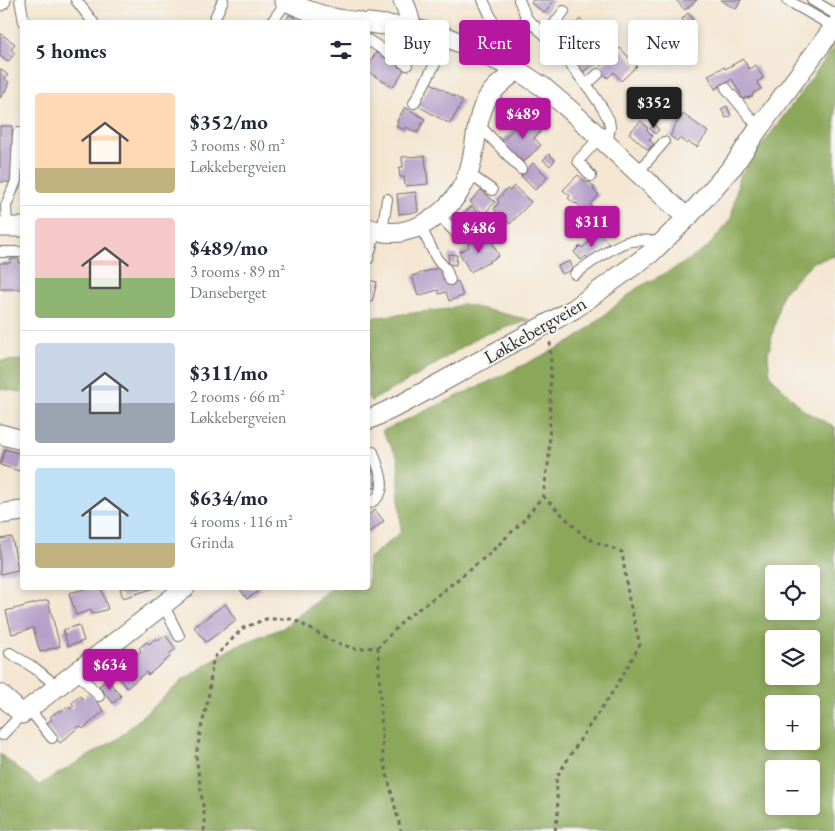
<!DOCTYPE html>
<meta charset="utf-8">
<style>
body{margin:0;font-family:"EB Garamond",serif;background:#f6f6f7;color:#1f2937;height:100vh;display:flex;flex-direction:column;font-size:19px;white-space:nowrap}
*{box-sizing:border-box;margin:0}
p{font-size:16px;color:#747a83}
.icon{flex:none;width:28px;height:28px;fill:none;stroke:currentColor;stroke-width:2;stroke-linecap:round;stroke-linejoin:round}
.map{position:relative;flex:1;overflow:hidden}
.panel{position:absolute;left:20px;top:20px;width:350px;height:570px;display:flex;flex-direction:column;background:#fff;border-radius:5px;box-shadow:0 2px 8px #0003}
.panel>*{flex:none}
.guide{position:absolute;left:385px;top:20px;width:375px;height:45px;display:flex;gap:10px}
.buttons{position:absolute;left:765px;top:565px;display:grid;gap:10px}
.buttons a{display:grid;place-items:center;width:55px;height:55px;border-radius:5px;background:#fff;box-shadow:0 2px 8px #0003;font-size:25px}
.price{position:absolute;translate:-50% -42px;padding:0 11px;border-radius:5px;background:#b5179e;color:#fff;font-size:16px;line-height:32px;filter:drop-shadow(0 1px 2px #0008)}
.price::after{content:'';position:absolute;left:50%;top:30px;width:15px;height:11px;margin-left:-8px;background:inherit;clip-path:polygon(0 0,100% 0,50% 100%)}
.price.current{background:#222;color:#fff}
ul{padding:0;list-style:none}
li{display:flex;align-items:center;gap:15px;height:125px;padding:0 15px}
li+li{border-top:1px solid #e0e1e3}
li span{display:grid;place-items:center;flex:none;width:140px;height:100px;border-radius:5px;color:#555}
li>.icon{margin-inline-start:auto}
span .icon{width:60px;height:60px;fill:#fffc;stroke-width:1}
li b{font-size:21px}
h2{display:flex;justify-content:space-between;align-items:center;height:60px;padding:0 15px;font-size:21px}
.pill{padding:0 18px;border-radius:5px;background:#fff;box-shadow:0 2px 8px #0003;font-size:18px;line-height:45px}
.pill.current{background:#b5179e;color:#fff}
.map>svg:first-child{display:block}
.forest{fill:#8ba75a;stroke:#5b6942;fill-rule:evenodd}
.building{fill:#b6a0c8}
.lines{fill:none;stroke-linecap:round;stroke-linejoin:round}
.service-casing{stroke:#716c65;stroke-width:12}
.minor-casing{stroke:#716c65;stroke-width:21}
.path{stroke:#716c65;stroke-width:3;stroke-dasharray:4 4;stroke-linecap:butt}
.service{stroke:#fff;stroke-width:10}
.minor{stroke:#fff;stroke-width:19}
.labels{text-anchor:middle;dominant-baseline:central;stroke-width:4;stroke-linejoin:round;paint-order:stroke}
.street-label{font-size:19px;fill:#2b2b2b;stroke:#f6f6f2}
</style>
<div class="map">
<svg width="835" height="831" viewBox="0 0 835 831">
<rect width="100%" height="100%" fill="#f6f6f2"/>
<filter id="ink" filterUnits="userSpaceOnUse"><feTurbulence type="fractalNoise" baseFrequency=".02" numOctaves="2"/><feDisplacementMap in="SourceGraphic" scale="10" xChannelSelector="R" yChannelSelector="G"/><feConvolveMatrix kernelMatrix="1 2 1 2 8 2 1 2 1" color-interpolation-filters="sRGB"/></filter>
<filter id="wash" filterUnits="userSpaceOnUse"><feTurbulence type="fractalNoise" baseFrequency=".0096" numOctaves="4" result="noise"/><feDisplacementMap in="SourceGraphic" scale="20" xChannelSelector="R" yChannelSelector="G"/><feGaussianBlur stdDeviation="1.12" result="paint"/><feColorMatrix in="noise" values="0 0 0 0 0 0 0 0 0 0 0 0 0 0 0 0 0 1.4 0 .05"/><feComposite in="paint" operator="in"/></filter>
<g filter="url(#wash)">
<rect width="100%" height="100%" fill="#f4e6d1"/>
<g class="forest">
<path d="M835,46v210l-22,6 -31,32 -14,60 2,22 35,35 30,16v404h-835v-77l39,31 78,-46 66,-59 53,-34 47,-18 49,-40h36v-29l33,-27 -3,-74 -16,-27 119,-55 73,-36 63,-52 42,-22 28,-18 24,-29 8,-42zM774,574h37v37h-37zM774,639h37v37h-37zM774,704h37v37h-37zM774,769h37v37h-37z"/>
<path d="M462,304l68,16 -50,16 -60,38 -49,27 -3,-3v-80l80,-9z"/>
<path d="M22,360v32l-22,-3v-28z"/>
</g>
<g id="blocks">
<g class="building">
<path d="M533,0h21l-9,13 -14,-10z"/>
<path d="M676,0h21l-12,10z"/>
<path d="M720,0h21l-5,9z"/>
<path d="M688,13l5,6 -7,5 -4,-5z"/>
<path d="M289,15l7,3 -2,4 -8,-1z"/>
<path d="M580,19l8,7 -8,9 -8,-7z"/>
<path d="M1,34l14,10 -4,6 4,3 -7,9 -8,-6v-21z"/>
<path d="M585,42l14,18 -16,12 -14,-18z"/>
<path d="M620,48l17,18 -16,15 -7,-9 -6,6 -9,-9z"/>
<path d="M376,52l28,18 -11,17 -25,-15v-5z"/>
<path d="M743,59l6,10 7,-4 7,13 -6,4 4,7 -9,5 1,2 -6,2v-1l-4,2 -11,-20 -17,10 -7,-14 16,-8 1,2z"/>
<path d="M0,69l8,6 -3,4 4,3 -2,4 1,1 -8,11z"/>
<path d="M431,83l32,18 -13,23 -32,-18z"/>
<path d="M727,106l4,10 -5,2 -5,-9z"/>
<path d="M405,107l20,12 -8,14 -11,-6 -2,3 -8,-4 2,-4 -1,-1z"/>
<path d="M683,114l25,18 -11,15 -8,-5 -2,2 -8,-6 -2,3 -7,-5 3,-5 -1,-1z"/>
<path d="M526,116l15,15 -7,7 7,7 -17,17 -16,-13 1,-1 -7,-7z"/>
<path d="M641,121l7,7 -1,2 6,6 -4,3 5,5 -6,6 -19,-17z"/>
<path d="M654,124l5,6 -4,4 -5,-5z"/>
<path d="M0,126h12v9h4l-1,8h-3v39h-12z"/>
<path d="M549,154l6,6 -5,6 -7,-6z"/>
<path d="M425,156l3,28 -23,2 -1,-9h-4l-1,-8 1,-2h3l-1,-10z"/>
<path d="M533,163l15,14 -13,13 -14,-14z"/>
<path d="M578,175l9,8 2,-1 6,6 -2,2 6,5 -9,10 4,4 -6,5 -12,-11 -1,1 -7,-6 2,-2 -7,-6z"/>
<path d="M514,186l17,16 -21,22 -16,-15 5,-7 -2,-2 10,-11 3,2z"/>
<path d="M481,190l14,12 -11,12 -14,-12z"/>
<path d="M416,192l2,20 -19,2 -2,-20z"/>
<path d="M472,206l12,14 -14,10 -11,-13z"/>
<path d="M600,233l9,11 -20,16 -3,-4 -5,4 -7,-8 6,-6 2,2z"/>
<path d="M489,236l10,20 -9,5v1l-20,10 -11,-20 10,-5 -1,-3 10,-5 1,2z"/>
<path d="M449,254l8,1 -1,10 -8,-1z"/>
<path d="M10,259h9v4h3v26h-22v-26h10z"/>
<path d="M570,261l3,8 -11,5 -4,-8z"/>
<path d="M441,267l6,18 11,-4 5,15 -14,5 -3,-9 -7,2 -1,-4 -20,6 -6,-20z"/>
<path d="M368,280l9,2 -5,20 -4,-1z"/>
<path d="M5,449l17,5v6l-3,11 -19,-6z"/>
<path d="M369,452l3,9 -3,1 4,11h2l3,8 -3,1 2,5 -9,3v-37z"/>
<path d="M375,510l9,11 -16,13v-19z"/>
<path d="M12,537l6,33 -18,4v-35z"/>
<path d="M88,588h13l7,21 -16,5 -1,-4 -15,5 -7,-22z"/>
<path d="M120,588h35l-32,10z"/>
<path d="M239,588h24l-16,11z"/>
<path d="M48,600l12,46 -20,6 -7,-24 -21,6 -6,-23z"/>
<path d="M225,604l11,16 -30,22 -12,-15z"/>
<path d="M79,625l5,16 -16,5 -5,-16z"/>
<path d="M165,635l11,14 -7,5 2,2 -23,19 -2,-3 -19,16 -15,-18 6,-5 -1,-3 8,-6 1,2 8,-6 2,3 5,-4 -2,-3 8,-6 2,2 7,-6 2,3z"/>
<path d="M107,679l14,17 -8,7 -14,-17z"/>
<path d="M90,693l14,18 -21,18 -3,-3 -20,17 -15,-18 7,-6 -2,-2 9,-7 1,2 8,-6 2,3 4,-3 -2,-3 8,-7 3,3z"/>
</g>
</g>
</g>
<g filter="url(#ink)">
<use href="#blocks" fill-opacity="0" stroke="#716c65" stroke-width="1"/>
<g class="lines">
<defs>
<g id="service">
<path d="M20,0l4,22"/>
<path d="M76,0l17,22"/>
<path d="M483,0c6,13 14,28 15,43 0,5 -2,11 -3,16"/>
<path d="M519,0l8,19 26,23 38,49 12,18 6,11 1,7 -3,17"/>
<path d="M787,0l47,27"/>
<path d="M812,0l23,14"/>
<path d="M213,22l10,-22"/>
<path d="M272,22l15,-21"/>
<path d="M546,35l18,-24"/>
<path d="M368,40l39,25"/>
<path d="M586,85l12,-11"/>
<path d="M726,88l33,40"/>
<path d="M414,103l35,-65"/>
<path d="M478,124l43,45"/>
<path d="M638,172l26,-30"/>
<path d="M468,173l24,17"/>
<path d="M591,176l-13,-15 22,-24"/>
<path d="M438,214l20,21"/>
<path d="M420,226l17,33 9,10 4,11"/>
<path d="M7,227l-1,-21 10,-25 2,-48"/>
<path d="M382,232l5,-33"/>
<path d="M0,252h19"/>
<path d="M368,259l8,-28"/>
<path d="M575,274c13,-9 37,-28 52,-32 11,-3 24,-1 36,0"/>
<path d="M368,504c24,-11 11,-33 5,-52"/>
<path d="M163,604l16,32"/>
<path d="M10,653l26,16 22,18"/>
<path d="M77,672l22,24"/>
<path d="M29,709l23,29"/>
<path d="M2,735l20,-21"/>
</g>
<g id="minor">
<path d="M284,0c24,12 49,20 75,22"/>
<path d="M403,0l4,10 5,18"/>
<path d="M0,1l1,-1"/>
<path d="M368,23l44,5 37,10 68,32 26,17 26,22 118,109"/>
<path d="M0,227h22"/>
<path d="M368,228c11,4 25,6 37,3 28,-6 54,-31 63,-57 9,-24 6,-52 19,-75 7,-12 19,-20 30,-29"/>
<path d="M368,420l34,-16 172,-95 77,-56 36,-35 47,-53 25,-37 76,-102"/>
<path d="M0,434l22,6"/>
<path d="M0,514l22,-3"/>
<path d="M0,694l22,20 163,-126"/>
</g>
</defs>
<use href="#service" class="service-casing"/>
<use href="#minor" class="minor-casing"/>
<g class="path">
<path d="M543,496l43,42 36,14 7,48 11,45 -26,45 -29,42 -29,46 2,33 -3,20"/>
<path d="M378,647l5,111 18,73"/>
<path d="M204,831l1,-11 -9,-64 4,-23 8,-33 5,-41 30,-31 23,-9h27l39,22 23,8 23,-2 28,-29 36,-26 46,-37 35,-34 20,-25 6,-38 2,-102 -1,-15"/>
</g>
<use href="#service" class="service"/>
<use href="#minor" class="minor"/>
</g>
</g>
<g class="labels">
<g class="street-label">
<text transform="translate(535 330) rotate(-30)">Løkkebergveien</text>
</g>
</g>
</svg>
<div class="buttons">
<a><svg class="icon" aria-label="locate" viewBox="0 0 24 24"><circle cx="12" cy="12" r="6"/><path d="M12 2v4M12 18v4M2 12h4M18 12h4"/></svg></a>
<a><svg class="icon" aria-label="layers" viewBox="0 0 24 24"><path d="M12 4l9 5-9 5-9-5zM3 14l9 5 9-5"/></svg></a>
<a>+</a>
<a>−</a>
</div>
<b class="price current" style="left:654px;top:129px">$352</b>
<b class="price" style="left:523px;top:140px">$489</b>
<b class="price" style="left:592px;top:248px">$311</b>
<b class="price" style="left:479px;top:254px">$486</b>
<b class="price" style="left:110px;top:691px">$634</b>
<div class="guide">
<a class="pill">Buy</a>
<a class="pill current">Rent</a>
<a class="pill">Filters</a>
<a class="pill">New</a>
</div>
<section class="panel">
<h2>5 homes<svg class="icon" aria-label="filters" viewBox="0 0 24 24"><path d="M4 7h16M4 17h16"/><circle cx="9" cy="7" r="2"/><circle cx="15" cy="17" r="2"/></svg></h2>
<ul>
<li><span style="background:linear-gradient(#ffd9b3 75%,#c2b280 0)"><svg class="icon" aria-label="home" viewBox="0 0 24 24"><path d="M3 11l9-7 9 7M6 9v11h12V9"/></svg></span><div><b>$352/mo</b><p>3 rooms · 80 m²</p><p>Løkkebergveien</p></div></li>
<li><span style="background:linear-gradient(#f6c9c9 60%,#8fb573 0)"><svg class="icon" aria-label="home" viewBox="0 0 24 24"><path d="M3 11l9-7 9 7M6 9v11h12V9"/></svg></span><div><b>$489/mo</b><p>3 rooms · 89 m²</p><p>Danseberget</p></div></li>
<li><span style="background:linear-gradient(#c9d6e8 60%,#9aa5b1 0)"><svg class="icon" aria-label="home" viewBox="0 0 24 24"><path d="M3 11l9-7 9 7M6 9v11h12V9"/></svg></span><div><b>$311/mo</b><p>2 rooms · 66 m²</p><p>Løkkebergveien</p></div></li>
<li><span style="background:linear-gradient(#bfe0f5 75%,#c2b280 0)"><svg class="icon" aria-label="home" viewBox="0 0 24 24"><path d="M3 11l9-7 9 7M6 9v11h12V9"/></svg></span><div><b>$634/mo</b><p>4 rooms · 116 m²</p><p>Grinda</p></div></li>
</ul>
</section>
</div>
